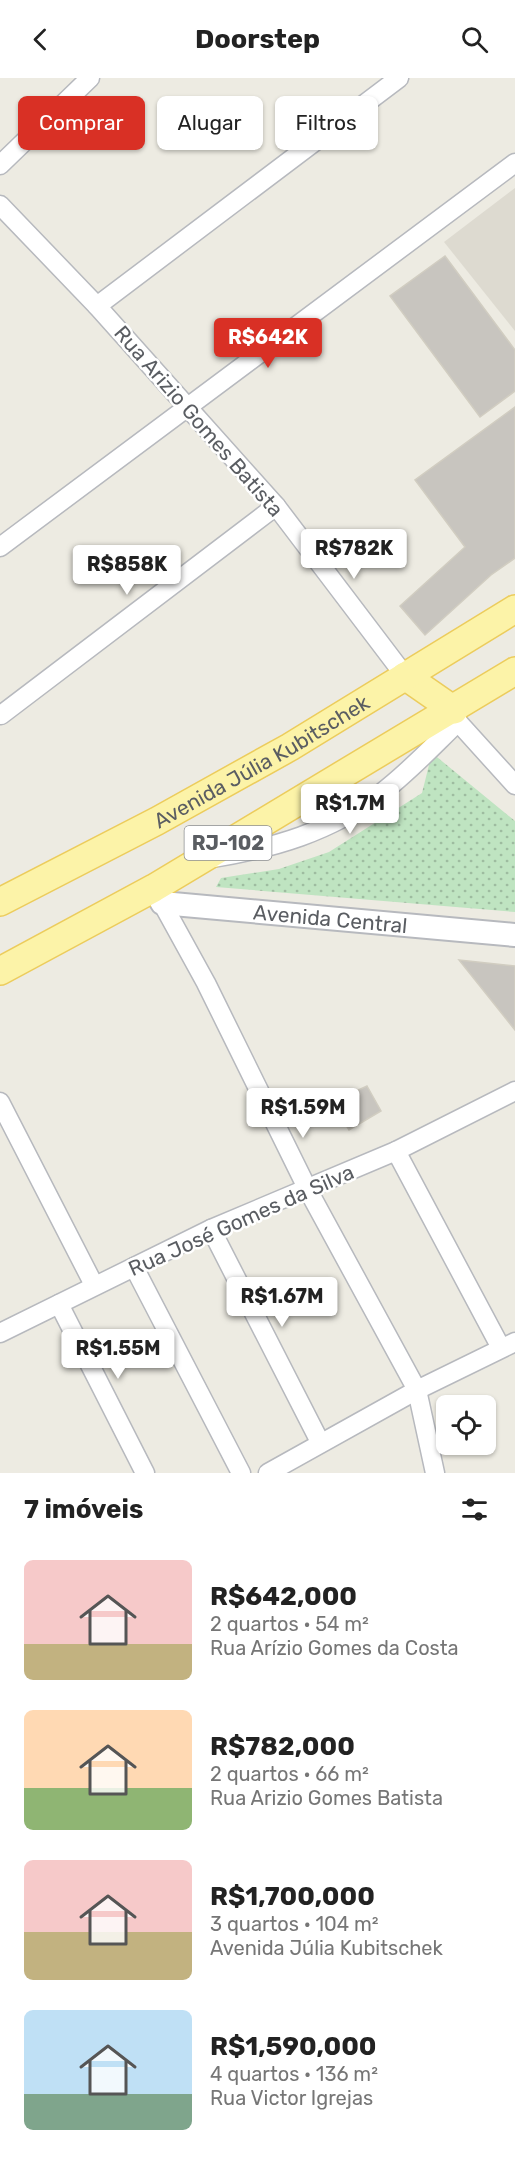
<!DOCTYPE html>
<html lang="pt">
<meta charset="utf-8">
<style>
body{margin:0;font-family:Rubik,sans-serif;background:#f6f6f6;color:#222;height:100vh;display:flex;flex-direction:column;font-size:22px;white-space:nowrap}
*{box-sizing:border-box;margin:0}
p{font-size:20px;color:#767676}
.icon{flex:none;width:33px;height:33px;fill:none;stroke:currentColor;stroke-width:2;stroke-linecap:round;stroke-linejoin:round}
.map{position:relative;height:1395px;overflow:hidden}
.sheet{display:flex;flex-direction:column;background:#fff;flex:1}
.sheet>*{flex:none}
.top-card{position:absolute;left:18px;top:18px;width:480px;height:54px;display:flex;gap:12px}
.tools{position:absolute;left:436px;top:1317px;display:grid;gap:12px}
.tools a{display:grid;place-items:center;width:60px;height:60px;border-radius:9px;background:#fff;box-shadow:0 2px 4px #0004;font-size:30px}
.price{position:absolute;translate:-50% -51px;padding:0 14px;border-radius:6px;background:#fff;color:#222;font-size:20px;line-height:39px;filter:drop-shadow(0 2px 3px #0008)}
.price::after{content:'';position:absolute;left:50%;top:36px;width:18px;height:14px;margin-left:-9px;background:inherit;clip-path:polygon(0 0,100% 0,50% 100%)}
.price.active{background:#d93025;color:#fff}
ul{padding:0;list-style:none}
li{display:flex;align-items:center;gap:18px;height:150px;padding:0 24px}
li span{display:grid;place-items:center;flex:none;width:168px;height:120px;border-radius:9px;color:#555}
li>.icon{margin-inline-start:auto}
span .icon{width:72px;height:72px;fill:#fffc;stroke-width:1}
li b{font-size:26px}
h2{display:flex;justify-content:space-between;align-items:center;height:72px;padding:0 24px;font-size:26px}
.pill{padding:0 21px;border-radius:9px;background:#fff;box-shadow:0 2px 4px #0004;font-size:21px;line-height:54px}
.pill.active{background:#d93025;color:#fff}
header{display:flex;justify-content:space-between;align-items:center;height:78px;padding:0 24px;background:#fff;font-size:27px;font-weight:700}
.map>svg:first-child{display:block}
.education{fill:#dddad0}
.park{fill:url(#park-dots)}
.building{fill:#c8c5bf;stroke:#d1cdc1;stroke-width:1.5}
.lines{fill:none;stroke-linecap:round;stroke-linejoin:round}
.minor-casing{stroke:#b7b9be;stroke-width:21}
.tertiary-casing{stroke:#b7b9be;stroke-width:26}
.primary-casing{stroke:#eccc5c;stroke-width:30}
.minor{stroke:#fff;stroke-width:18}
.tertiary{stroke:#fff;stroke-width:22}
.primary{stroke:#fcf3a8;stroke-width:27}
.labels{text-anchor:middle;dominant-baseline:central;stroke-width:5;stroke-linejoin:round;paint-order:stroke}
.shield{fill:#fff;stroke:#8c8e91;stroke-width:1.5}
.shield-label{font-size:20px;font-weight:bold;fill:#5a5d62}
.street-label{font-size:21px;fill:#5a5d62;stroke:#fff}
</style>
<header><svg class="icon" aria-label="back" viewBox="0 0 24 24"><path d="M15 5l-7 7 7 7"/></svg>Doorstep<svg class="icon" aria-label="search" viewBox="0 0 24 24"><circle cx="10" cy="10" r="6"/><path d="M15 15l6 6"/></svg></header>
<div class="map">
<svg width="515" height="1395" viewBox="0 0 515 1395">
<defs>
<pattern id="park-dots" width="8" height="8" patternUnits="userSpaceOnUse" patternTransform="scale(1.5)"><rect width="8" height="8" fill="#bfe4c1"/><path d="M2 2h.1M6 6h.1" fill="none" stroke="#9ebca0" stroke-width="1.8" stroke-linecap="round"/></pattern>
</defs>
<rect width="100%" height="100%" fill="#edebe2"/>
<path class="education" d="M515,110v143l-71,-89z"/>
<path class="park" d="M432,675l83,68v91l-299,-25 5,-9 58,-9 50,-17 93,-59z"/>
<g class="building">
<path d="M445,178l70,94v41l-35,26 -90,-121z"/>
<path d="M515,329v151l-24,17 -66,60 -25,-29 65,-59 -50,-67z"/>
<path d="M459,882l56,6v64z"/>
<path d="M367,1008l14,25 -32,19 -17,-28z"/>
</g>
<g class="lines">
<defs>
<g id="minor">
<path d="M0,87l90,-87"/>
<path d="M0,127l97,101 179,200 129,170"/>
<path d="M97,228l302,-228"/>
<path d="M0,469l515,-384"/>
<path d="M454,632l4,12 57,63"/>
<path d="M1,637l275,-209"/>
<path d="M213,780c61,-10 117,-26 167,-64 28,-21 53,-48 78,-72"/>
<path d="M162,825l44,80 102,207 109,200 18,83"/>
<path d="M0,1024l94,183"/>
<path d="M396,1073l105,197"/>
<path d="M211,1151l109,213"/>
<path d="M134,1189l107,206"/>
<path d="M59,1226l86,169"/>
<path d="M0,1255l211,-104 185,-78 119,-60"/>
<path d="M268,1395l149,-83 98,-48"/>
</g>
<g id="tertiary">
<path id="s1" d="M154,810l8,15 353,32"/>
</g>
<g id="primary">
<path d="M405,598l49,34"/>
<path id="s2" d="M0,824l157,-81 133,-74 225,-138"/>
<path d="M0,893l154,-83 361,-217"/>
</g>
</defs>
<use href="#minor" class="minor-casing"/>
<use href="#tertiary" class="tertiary-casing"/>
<use href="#primary" class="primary-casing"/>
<use href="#minor" class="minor"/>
<use href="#tertiary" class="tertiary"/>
<use href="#primary" class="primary"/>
</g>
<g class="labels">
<rect class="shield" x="184.5" y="748" width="87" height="34" rx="4.5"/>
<g class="shield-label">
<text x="228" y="765">RJ-102</text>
</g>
<g class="street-label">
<text transform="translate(199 343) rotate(49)">Rua Arizio Gomes Batista</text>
<text stroke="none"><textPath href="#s2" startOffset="297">Avenida Júlia Kubitschek</textPath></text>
<text stroke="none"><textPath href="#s1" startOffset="186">Avenida Central</textPath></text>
<text transform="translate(241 1142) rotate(-24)">Rua José Gomes da Silva</text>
</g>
</g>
</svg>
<div class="tools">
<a><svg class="icon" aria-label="locate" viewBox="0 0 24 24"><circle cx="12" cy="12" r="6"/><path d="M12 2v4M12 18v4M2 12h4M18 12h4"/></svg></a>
</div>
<b class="price active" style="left:268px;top:291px">R$642K</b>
<b class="price" style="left:354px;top:502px">R$782K</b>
<b class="price" style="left:127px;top:518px">R$858K</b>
<b class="price" style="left:350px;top:757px">R$1.7M</b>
<b class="price" style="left:303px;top:1061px">R$1.59M</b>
<b class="price" style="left:282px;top:1250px">R$1.67M</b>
<b class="price" style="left:118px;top:1302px">R$1.55M</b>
<div class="top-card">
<a class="pill active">Comprar</a>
<a class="pill">Alugar</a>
<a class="pill">Filtros</a>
</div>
</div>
<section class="sheet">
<h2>7 imóveis<svg class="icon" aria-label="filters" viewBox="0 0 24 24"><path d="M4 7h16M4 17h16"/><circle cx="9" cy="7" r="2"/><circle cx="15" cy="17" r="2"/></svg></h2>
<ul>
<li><span style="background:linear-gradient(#f6c9c9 70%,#c2b280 0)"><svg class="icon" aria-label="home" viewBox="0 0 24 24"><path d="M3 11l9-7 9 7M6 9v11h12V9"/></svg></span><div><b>R$642,000</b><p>2 quartos · 54 m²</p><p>Rua Arízio Gomes da Costa</p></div></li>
<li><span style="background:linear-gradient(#ffd9b3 65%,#8fb573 0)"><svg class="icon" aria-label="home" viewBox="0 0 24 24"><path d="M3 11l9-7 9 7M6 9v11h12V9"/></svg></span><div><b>R$782,000</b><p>2 quartos · 66 m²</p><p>Rua Arizio Gomes Batista</p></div></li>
<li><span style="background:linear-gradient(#f6c9c9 60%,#c2b280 0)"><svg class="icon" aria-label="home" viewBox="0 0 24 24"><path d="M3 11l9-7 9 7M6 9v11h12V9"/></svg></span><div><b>R$1,700,000</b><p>3 quartos · 104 m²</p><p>Avenida Júlia Kubitschek</p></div></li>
<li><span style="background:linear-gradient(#bfe0f5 70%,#7fa58c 0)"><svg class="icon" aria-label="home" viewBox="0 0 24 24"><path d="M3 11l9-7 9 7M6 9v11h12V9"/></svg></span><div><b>R$1,590,000</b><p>4 quartos · 136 m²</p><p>Rua Victor Igrejas</p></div></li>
</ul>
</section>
